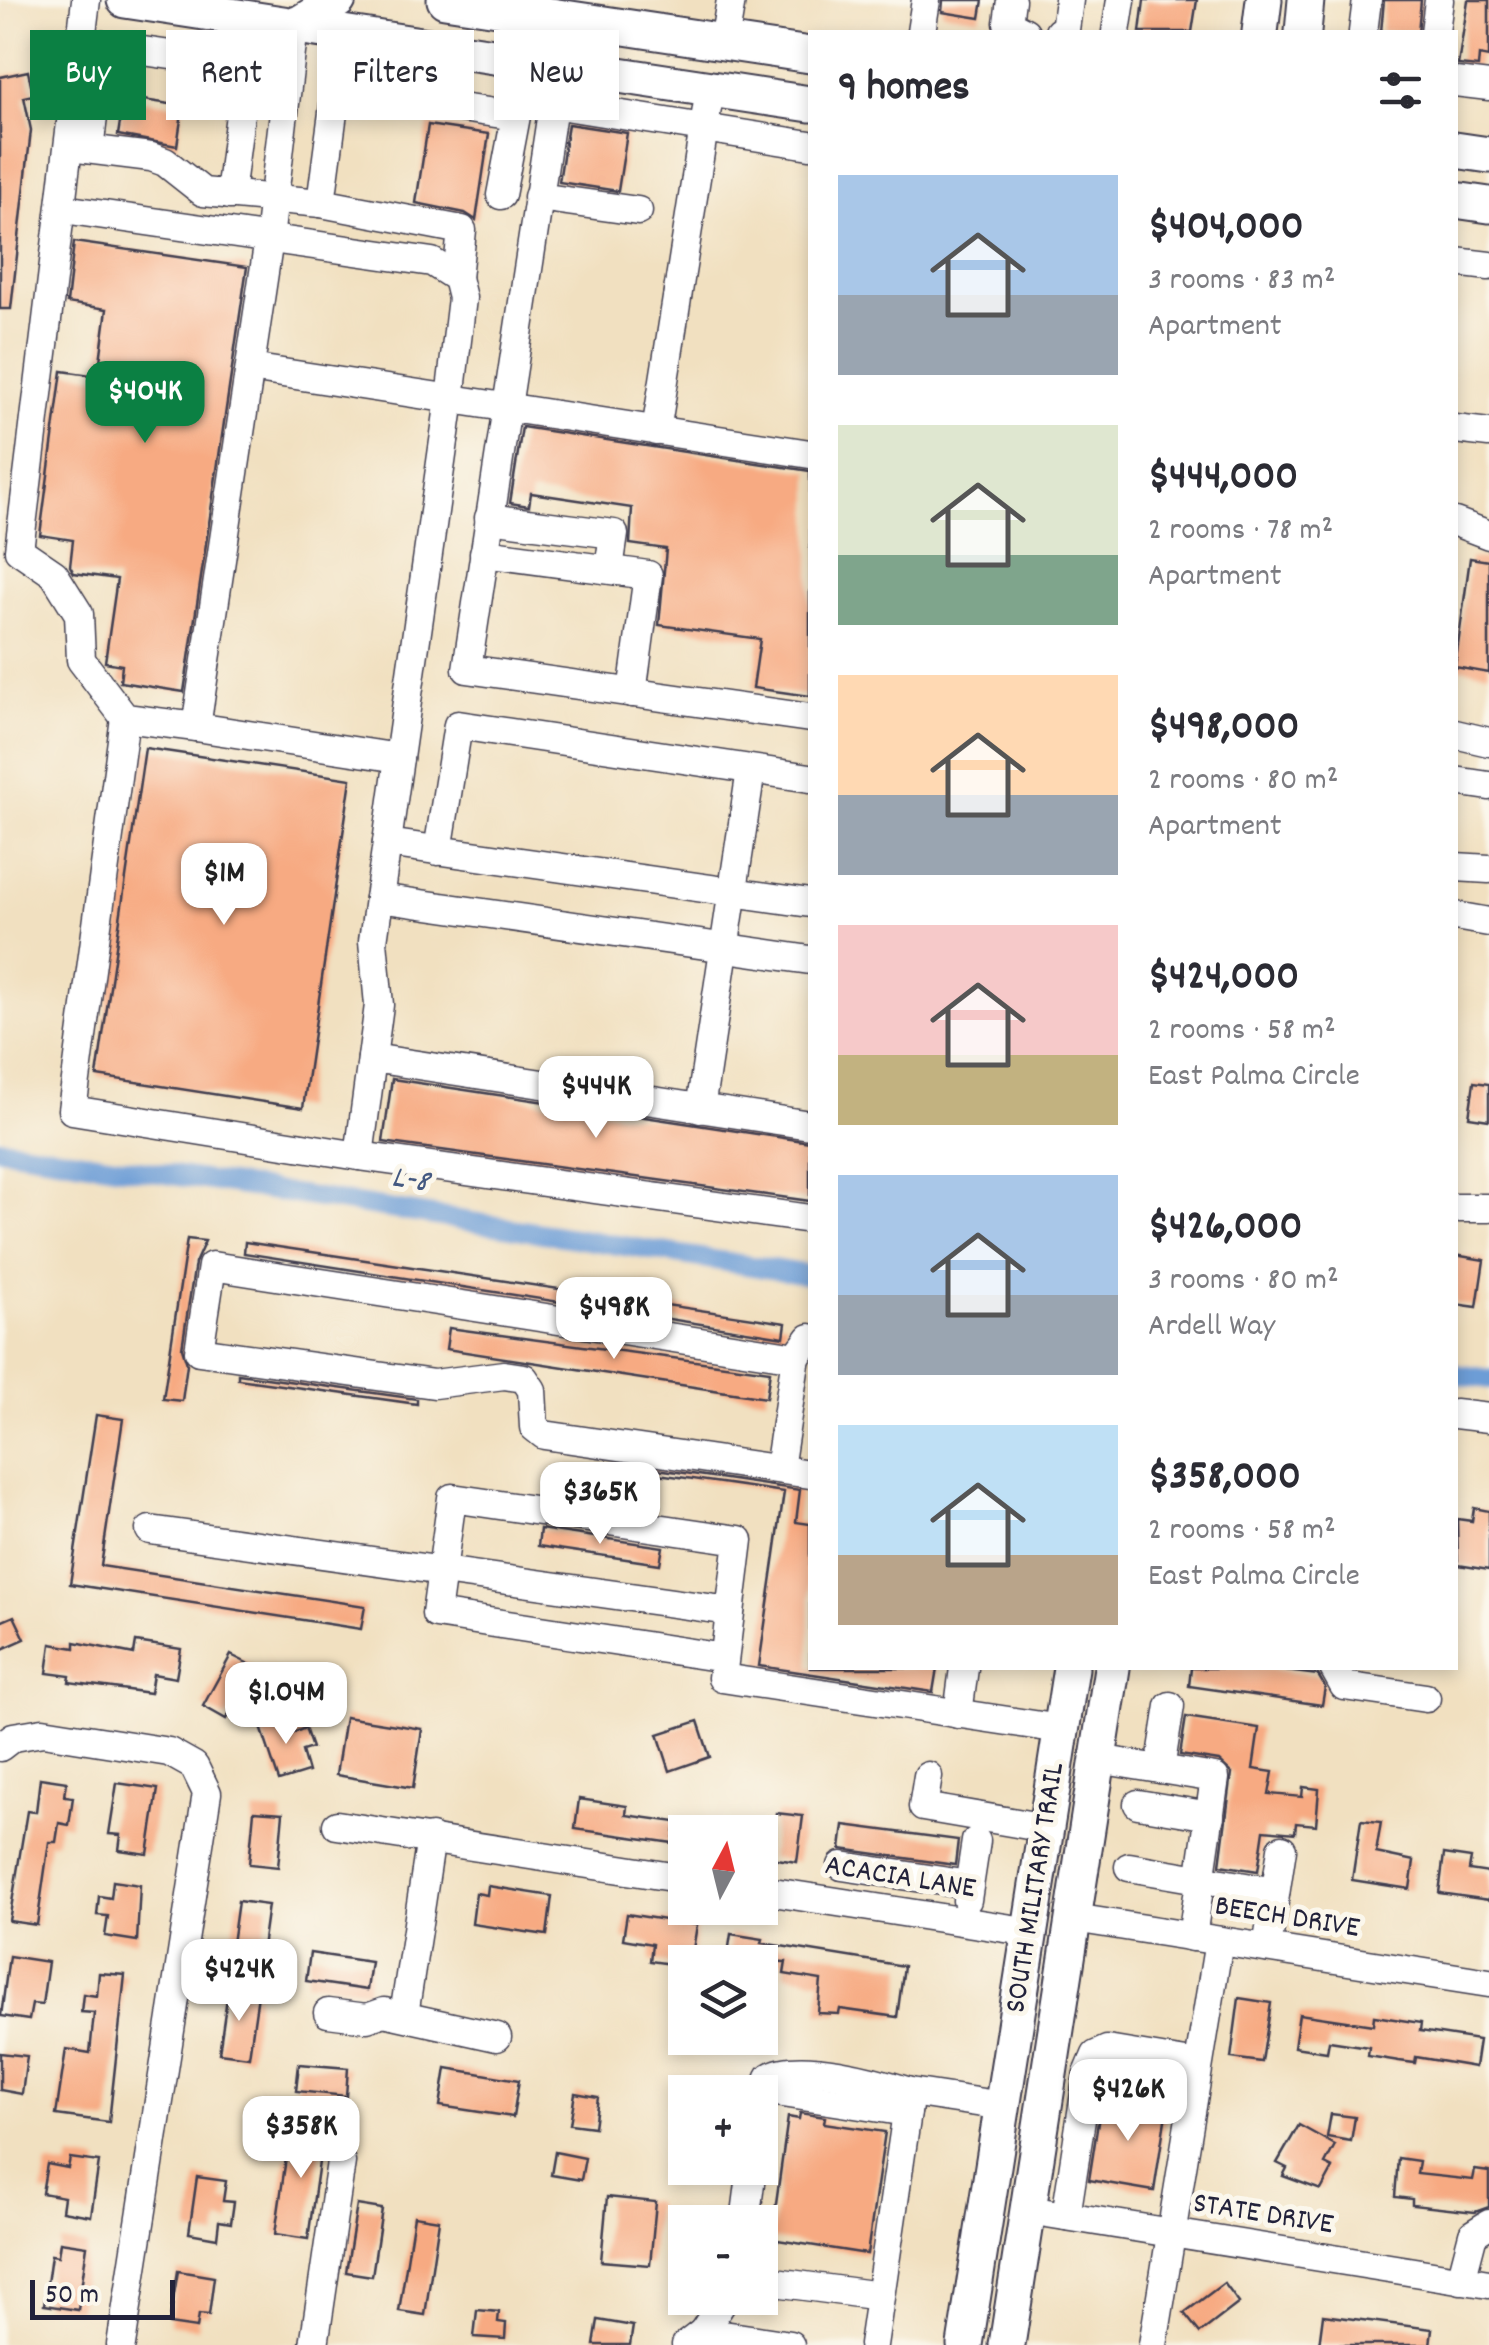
<!DOCTYPE html>
<meta charset="utf-8">
<style>
body{margin:0;font-family:Dekko,sans-serif;background:#f7f7f7;color:#2b2b33;height:100vh;display:flex;flex-direction:column;font-size:38px;white-space:nowrap}
*{box-sizing:border-box;margin:0}
p{font-size:32px;color:#7c7c81}
.icon{flex:none;width:55px;height:55px;fill:none;stroke:currentColor;stroke-width:2;stroke-linecap:round;stroke-linejoin:round}
.map{position:relative;flex:1;overflow:hidden}
.drawer{position:absolute;left:808px;top:30px;width:650px;height:1640px;display:flex;flex-direction:column;background:#fff;border-radius:0px;box-shadow:0 5px 15px #0003}
.drawer>*{flex:none}
.banner{position:absolute;left:30px;top:30px;width:628px;height:90px;display:flex;gap:20px}
.needle{width:65px;rotate:7deg}
.tools{position:absolute;left:668px;top:1815px;display:grid;gap:20px}
.tools a{display:grid;place-items:center;width:110px;height:110px;border-radius:0px;background:#fff;box-shadow:0 5px 15px #0003;font-size:50px}
.scale{position:absolute;left:30px;bottom:25px;width:145px;box-sizing:border-box;padding-left:10px;border:5px solid #22223b;border-top:0;font-size:28px;line-height:35px;white-space:nowrap;color:#22223b;-webkit-text-stroke:8px #fbf7ec;paint-order:stroke}
.price{position:absolute;translate:-50% -85px;padding:0 22px;border-radius:20px;background:#fff;color:#222;font-size:32px;line-height:65px;filter:drop-shadow(0 2px 5px #0008)}
.price::after{content:'';position:absolute;left:50%;top:60px;width:30px;height:22px;margin-left:-15px;background:inherit;clip-path:polygon(0 0,100% 0,50% 100%)}
.price.current{background:#0b8043;color:#fff}
ul{padding:0;list-style:none}
li{display:flex;align-items:center;gap:30px;height:250px;padding:0 30px}
li span{display:grid;place-items:center;flex:none;width:280px;height:200px;border-radius:0px;color:#555}
li>.icon{margin-inline-start:auto}
span .icon{width:120px;height:120px;fill:#fffc;stroke-width:1}
li b{font-size:42px}
h2{display:flex;justify-content:space-between;align-items:center;height:120px;padding:0 30px;font-size:42px}
.pill{padding:0 35px;border-radius:0px;background:#fff;box-shadow:0 5px 15px #0003;font-size:35px;line-height:90px}
.pill.current{background:#0b8043;color:#fff}
.map>svg:first-child{display:block}
.lines{fill:none;stroke-linecap:round;stroke-linejoin:round}
.canal{stroke:#6d9dd6;stroke-width:20}
.building{fill:#f7aa82}
.minor-casing{stroke:#413e4f;stroke-width:31}
.major-casing{stroke:#413e4f;stroke-width:39}
.minor{stroke:#fff;stroke-width:28}
.major{stroke:#fff;stroke-width:35}
.labels{text-anchor:middle;dominant-baseline:central;stroke-width:10;stroke-linejoin:round;paint-order:stroke}
.street-label{font-size:30px;fill:#22223b;stroke:#fbf7ec}
.water-label{font-size:32px;font-style:italic;fill:#445981;stroke:#fbf7ec}
</style>
<div class="map">
<svg width="1489" height="2345" viewBox="0 0 1489 2345">
<rect width="100%" height="100%" fill="#fbf7ec"/>
<filter id="ink" filterUnits="userSpaceOnUse"><feTurbulence type="fractalNoise" baseFrequency=".01" numOctaves="2"/><feDisplacementMap in="SourceGraphic" scale="20" xChannelSelector="R" yChannelSelector="G"/><feConvolveMatrix kernelMatrix="1 2 1 2 8 2 1 2 1" color-interpolation-filters="sRGB"/></filter>
<filter id="wash" filterUnits="userSpaceOnUse"><feTurbulence type="fractalNoise" baseFrequency=".0048" numOctaves="4" result="noise"/><feDisplacementMap in="SourceGraphic" scale="40" xChannelSelector="R" yChannelSelector="G"/><feGaussianBlur stdDeviation="2.25" result="paint"/><feColorMatrix in="noise" values="0 0 0 0 0 0 0 0 0 0 0 0 0 0 0 0 0 1.4 0 .05"/><feComposite in="paint" operator="in"/></filter>
<g filter="url(#wash)">
<rect width="100%" height="100%" fill="#f1e0c0"/>
<g class="lines">
<g class="canal">
<path d="M0,1148l810,127"/>
<path d="M1455,1374l34,5"/>
</g>
</g>
<g id="blocks">
<g class="building">
<path d="M943,0h40l-3,18 -38,-6z"/>
<path d="M1144,0h53l-5,32h-52z"/>
<path d="M1384,0h37l-3,32h-37z"/>
<path d="M1468,0h21v57l-10,-2 -1,12 -20,-2z"/>
<path d="M28,71l5,24 -9,2 7,33 -20,179h-11v-232z"/>
<path d="M124,97l59,9 -6,40 -59,-11z"/>
<path d="M568,124l59,9 -9,58 -59,-9z"/>
<path d="M428,125l61,9 -13,86 -11,-7 -49,-10z"/>
<path d="M74,242l173,25 -63,425 -64,-10 2,-17 -17,-3 12,-83 -43,-6 -4,-7 3,-26 -33,-5 22,-164 36,5 9,-67 -40,-6z"/>
<path d="M522,427l288,44v225l-57,-8 7,-49 -101,-14 7,-76 -36,-5 2,-36 -101,-15 -2,13 -19,-3z"/>
<path d="M1470,558l19,3v112l-34,-6z"/>
<path d="M145,748l206,31 -48,329 -206,-32z"/>
<path d="M392,1079l418,63v59l-427,-59z"/>
<path d="M1474,1082l15,2v36l-20,-3z"/>
<path d="M187,1239l18,2 -10,22 -13,85 5,16 -5,37 -19,-2z"/>
<path d="M245,1242l541,81 -2,14 -540,-84z"/>
<path d="M1455,1255l29,5 -7,47 -22,-3z"/>
<path d="M449,1328l321,43 -4,27 -320,-49z"/>
<path d="M238,1374l179,25v5l-179,-25z"/>
<path d="M96,1415l27,4 -22,147 264,40 -4,23 -291,-45z"/>
<path d="M623,1464l177,26 -4,32 14,2v144h127l-4,24 -174,-26 25,-174 -161,-23z"/>
<path d="M1474,1508l15,3v59l-31,-5 -1,-46 15,2z"/>
<path d="M540,1529l123,18 -3,17 -122,-18z"/>
<path d="M14,1616l11,23 -25,11v-28z"/>
<path d="M75,1642l59,12 2,-12 45,7 -5,29 -23,-4 -3,19 -81,-11 1,-6 -23,-3 4,-29 24,4z"/>
<path d="M231,1655l20,10 -7,14 23,11 -11,20 -20,-10 -10,19 -23,-13z"/>
<path d="M1191,1668h71l56,7 7,12 -3,18 -133,-19z"/>
<path d="M288,1715l5,18 12,-5 7,20 -10,3 6,21 -29,9 -19,-57z"/>
<path d="M345,1717l77,12 -9,59 -77,-13z"/>
<path d="M1186,1717l73,11 -6,41 20,3 -4,22 33,3 1,-10 16,2 -3,36 -20,-2 -1,10 -31,-3 -6,41 -38,-6 12,-92 -13,-12 -39,-6z"/>
<path d="M698,1721l12,36 -40,14 -12,-37z"/>
<path d="M40,1778l27,4 -2,14 8,1 -4,28 -10,-2 -3,19h-7l-12,83 -28,-4 18,-110 9,1z"/>
<path d="M117,1783l41,6 -10,65 -29,-4 2,-15 -12,-1z"/>
<path d="M579,1799l48,7 -1,9 50,7 -3,21 -98,-14z"/>
<path d="M254,1811l29,2 -5,54 -29,-3z"/>
<path d="M776,1813l27,3 -6,46 -27,-4z"/>
<path d="M1361,1820l20,2 -5,31 38,8 -4,28 -58,-9z"/>
<path d="M844,1825l114,15 -3,25 -114,-16z"/>
<path d="M1444,1854l27,4 -2,12 20,3v27l-50,-7z"/>
<path d="M113,1881l27,4 -3,56 -32,-5 3,-20 -11,-1 2,-19 12,2z"/>
<path d="M488,1886l64,10 -5,39 -75,-11 4,-31 11,2z"/>
<path d="M238,1901l30,4 -8,57 -30,-4z"/>
<path d="M627,1914l70,11 -6,37 -6,4 -35,-5 2,-17 -29,-5z"/>
<path d="M731,1934l32,5 -1,4 142,23 -7,51 -57,-8 -1,5 -21,-1 3,-33 -37,-6 2,-12 -59,-2z"/>
<path d="M310,1953l61,9 -4,28 -61,-9z"/>
<path d="M9,1956l39,6 -6,43 -10,-1 -3,16 -28,-4z"/>
<path d="M99,1973l26,2 -16,147 -53,-7 10,-66 24,4 4,-40 -13,-1 2,-18 14,2z"/>
<path d="M228,1991l30,4 -9,62 -30,-4z"/>
<path d="M1239,1998l32,5 -9,59 -31,-4z"/>
<path d="M1299,2014l74,11 1,-9 47,7 -1,8 59,9 -4,27 -59,-10 -1,6 -16,-2 -31,-5 1,-9 -40,-6 -2,11 -33,-5z"/>
<path d="M0,2053l27,3 -5,38 -22,-4z"/>
<path d="M299,2064l49,4 -2,28 -50,-5z"/>
<path d="M446,2068l73,12 -6,37 -73,-11z"/>
<path d="M575,2093l23,4 -4,30 -24,-3z"/>
<path d="M1102,2097l65,10 -13,84 -65,-11z"/>
<path d="M800,2113l25,4 -1,6 61,9 -18,122 -96,-15 17,-122 11,2z"/>
<path d="M1331,2114l24,3 -4,24 -24,-4z"/>
<path d="M299,2121l30,4 -4,24 -4,-1 -13,91 -33,-5 11,-76 7,1z"/>
<path d="M1299,2125l36,20 -10,19 8,4 -12,22 -38,-14 4,-8 -10,-5z"/>
<path d="M555,2152l30,6 -4,22 -30,-5z"/>
<path d="M70,2158l29,4 -8,54 -29,-5 2,-14 -22,-4 5,-29 21,4z"/>
<path d="M1398,2158l21,3 -2,13 56,6 2,-10 14,2v35l-14,5 -63,-7v-6l-17,-2z"/>
<path d="M197,2177l29,4 -3,20 11,1 -3,21 -12,-2 -2,17 -28,-5z"/>
<path d="M607,2197l49,5 -6,63 -49,-4z"/>
<path d="M357,2205l25,4 -10,67 -26,-4z"/>
<path d="M414,2216l25,4 -14,95 -26,-4z"/>
<path d="M60,2242l27,4 -9,64 -34,-5 7,-50 7,1z"/>
<path d="M178,2271l36,6 -5,38 -10,-1 -2,14 -28,-4z"/>
<path d="M1224,2283l15,20 -39,30 -16,-20z"/>
<path d="M477,2310l22,2 -1,10 8,1 -1,16 -31,-2z"/>
<path d="M1323,2315l109,14 -2,16h-111z"/>
<path d="M598,2320l35,6 -3,19h-36z"/>
</g>
</g>
</g>
<g filter="url(#ink)">
<use href="#blocks" fill-opacity="0" stroke="#413e4f" stroke-width="2.5"/>
<g class="lines">
<defs>
<g id="minor">
<path d="M86,0l-67,550 35,24 25,40 2,46 44,58 71,9"/>
<path d="M1011,0l-3,23 17,9"/>
<path d="M294,27l-25,212 -73,488 203,31 -26,183 6,64 -20,151"/>
<path d="M921,32l5,-32"/>
<path d="M1059,32l6,-2 4,-30"/>
<path d="M1116,32l5,-32"/>
<path d="M1363,32l4,-32"/>
<path d="M1435,32l4,-32"/>
<path d="M724,42l7,-42"/>
<path d="M559,66l-92,603 343,49"/>
<path d="M1455,82l34,4"/>
<path d="M553,104l257,41"/>
<path d="M70,147l81,10 14,5 38,30 118,11"/>
<path d="M89,149l13,-104 144,21 -16,129"/>
<path d="M538,197l100,14"/>
<path d="M63,209l369,53 25,16 5,20 -12,101 -51,359"/>
<path d="M1455,262l34,4"/>
<path d="M457,278l5,-48 -141,-27 15,-113 180,26 -15,79"/>
<path d="M250,368l560,86"/>
<path d="M1455,429l34,4"/>
<path d="M656,431l54,-342"/>
<path d="M489,518l125,16 -5,35"/>
<path d="M1455,522l34,13"/>
<path d="M484,553l164,22 -16,118"/>
<path d="M125,718l-53,392 287,46 451,63"/>
<path d="M1455,734l34,8"/>
<path d="M1455,781l34,5"/>
<path d="M387,843l423,60"/>
<path d="M438,851l20,-126 352,53"/>
<path d="M1455,867l34,2"/>
<path d="M379,898l431,62"/>
<path d="M1455,916l34,6"/>
<path d="M372,1058l438,67"/>
<path d="M700,1109l51,-339"/>
<path d="M1455,1208h34"/>
<path d="M810,1338l-14,19 -584,-91 -13,85 235,33 70,-9 20,3 8,12 2,37 10,8 266,39"/>
<path d="M1455,1414l34,4"/>
<path d="M779,1469l17,-112"/>
<path d="M150,1530l580,81"/>
<path d="M724,1658l-288,-44 16,-116 287,42 -17,138 339,51"/>
<path d="M1334,1668l10,18 82,12"/>
<path d="M958,1714l6,-46"/>
<path d="M0,1747l13,-10 30,-5 126,20 25,14 13,27 -86,552"/>
<path d="M1098,1759l117,19 -23,159"/>
<path d="M1160,1769l10,-63"/>
<path d="M928,1776l-5,31 123,21"/>
<path d="M1138,1804l72,12"/>
<path d="M337,1825l348,54"/>
<path d="M842,1866l127,19"/>
<path d="M1129,1867l146,25"/>
<path d="M760,1890l271,42"/>
<path d="M967,1900l9,-59"/>
<path d="M1074,1918l415,65"/>
<path d="M1267,1948l15,-99"/>
<path d="M328,2013l39,5 17,-6 113,25"/>
<path d="M404,2015l27,-177"/>
<path d="M1088,2074l105,17"/>
<path d="M763,2090l144,22"/>
<path d="M910,2092l93,14"/>
<path d="M760,2102l10,-25c27,-18 109,5 140,15l-37,253"/>
<path d="M1028,2210l461,74"/>
<path d="M1066,2216l22,-142 8,-19 11,-5 91,15"/>
<path d="M745,2222l7,-54"/>
<path d="M760,2280l120,16"/>
<path d="M1461,2280l12,-46 16,-10"/>
<path d="M703,2332l87,13"/>
<path d="M314,2345l27,-183"/>
<path d="M686,2345l17,-13 22,-34"/>
<path d="M1153,2345l66,-404"/>
</g>
<g id="major">
<path d="M125,0l685,104"/>
<path d="M445,0l365,55"/>
<path d="M294,27l44,-27"/>
<path d="M1260,32l4,-32"/>
<path d="M1303,32l3,-32"/>
<path d="M1455,150l34,5"/>
<path d="M1455,200l34,5"/>
<path d="M965,2345l106,-677"/>
<path d="M1007,2345l105,-677"/>
</g>
</defs>
<use href="#minor" class="minor-casing"/>
<use href="#major" class="major-casing"/>
<use href="#minor" class="minor"/>
<use href="#major" class="major"/>
</g>
</g>
<g class="labels">
<g class="street-label">
<text transform="translate(900 1879) rotate(9)">ACACIA LANE</text>
<text transform="translate(1037 1888) rotate(-81)">SOUTH MILITARY TRAIL</text>
<text transform="translate(1287 1919) rotate(9)">BEECH DRIVE</text>
<text transform="translate(1263 2216) rotate(9)">STATE DRIVE</text>
</g>
<g class="water-label">
<text transform="translate(410 1182) rotate(9)">L-8</text>
</g>
</g>
</svg>
<div class="tools">
<a><svg class="needle" viewBox="-14 -14 28 28"><path d="M0-13l5 13h-10z" fill="#e53935"/><path d="M0 13l5-13h-10z" fill="#7c7c81"/></svg></a>
<a><svg class="icon" aria-label="layers" viewBox="0 0 24 24"><path d="M12 4l9 5-9 5-9-5zM3 14l9 5 9-5"/></svg></a>
<a>+</a>
<a>−</a>
</div>
<div class="scale">50 m</div>
<b class="price current" style="left:145px;top:446px">$404K</b>
<b class="price" style="left:224px;top:928px">$1M</b>
<b class="price" style="left:596px;top:1141px">$444K</b>
<b class="price" style="left:614px;top:1362px">$498K</b>
<b class="price" style="left:600px;top:1547px">$365K</b>
<b class="price" style="left:286px;top:1747px">$1.04M</b>
<b class="price" style="left:239px;top:2024px">$424K</b>
<b class="price" style="left:1128px;top:2144px">$426K</b>
<b class="price" style="left:301px;top:2181px">$358K</b>
<div class="banner">
<a class="pill current">Buy</a>
<a class="pill">Rent</a>
<a class="pill">Filters</a>
<a class="pill">New</a>
</div>
<section class="drawer">
<h2>9 homes<svg class="icon" aria-label="filters" viewBox="0 0 24 24"><path d="M4 7h16M4 17h16"/><circle cx="9" cy="7" r="2"/><circle cx="15" cy="17" r="2"/></svg></h2>
<ul>
<li><span style="background:linear-gradient(#a9c7e8 60%,#9aa5b1 0)"><svg class="icon" aria-label="home" viewBox="0 0 24 24"><path d="M3 11l9-7 9 7M6 9v11h12V9"/></svg></span><div><b>$404,000</b><p>3 rooms · 83 m²</p><p>Apartment</p></div></li>
<li><span style="background:linear-gradient(#dfe7d0 65%,#7fa58c 0)"><svg class="icon" aria-label="home" viewBox="0 0 24 24"><path d="M3 11l9-7 9 7M6 9v11h12V9"/></svg></span><div><b>$444,000</b><p>2 rooms · 78 m²</p><p>Apartment</p></div></li>
<li><span style="background:linear-gradient(#ffd9b3 60%,#9aa5b1 0)"><svg class="icon" aria-label="home" viewBox="0 0 24 24"><path d="M3 11l9-7 9 7M6 9v11h12V9"/></svg></span><div><b>$498,000</b><p>2 rooms · 80 m²</p><p>Apartment</p></div></li>
<li><span style="background:linear-gradient(#f6c9c9 65%,#c2b280 0)"><svg class="icon" aria-label="home" viewBox="0 0 24 24"><path d="M3 11l9-7 9 7M6 9v11h12V9"/></svg></span><div><b>$424,000</b><p>2 rooms · 58 m²</p><p>East Palma Circle</p></div></li>
<li><span style="background:linear-gradient(#a9c7e8 60%,#9aa5b1 0)"><svg class="icon" aria-label="home" viewBox="0 0 24 24"><path d="M3 11l9-7 9 7M6 9v11h12V9"/></svg></span><div><b>$426,000</b><p>3 rooms · 80 m²</p><p>Ardell Way</p></div></li>
<li><span style="background:linear-gradient(#bfe0f5 65%,#b9a48a 0)"><svg class="icon" aria-label="home" viewBox="0 0 24 24"><path d="M3 11l9-7 9 7M6 9v11h12V9"/></svg></span><div><b>$358,000</b><p>2 rooms · 58 m²</p><p>East Palma Circle</p></div></li>
</ul>
</section>
</div>
